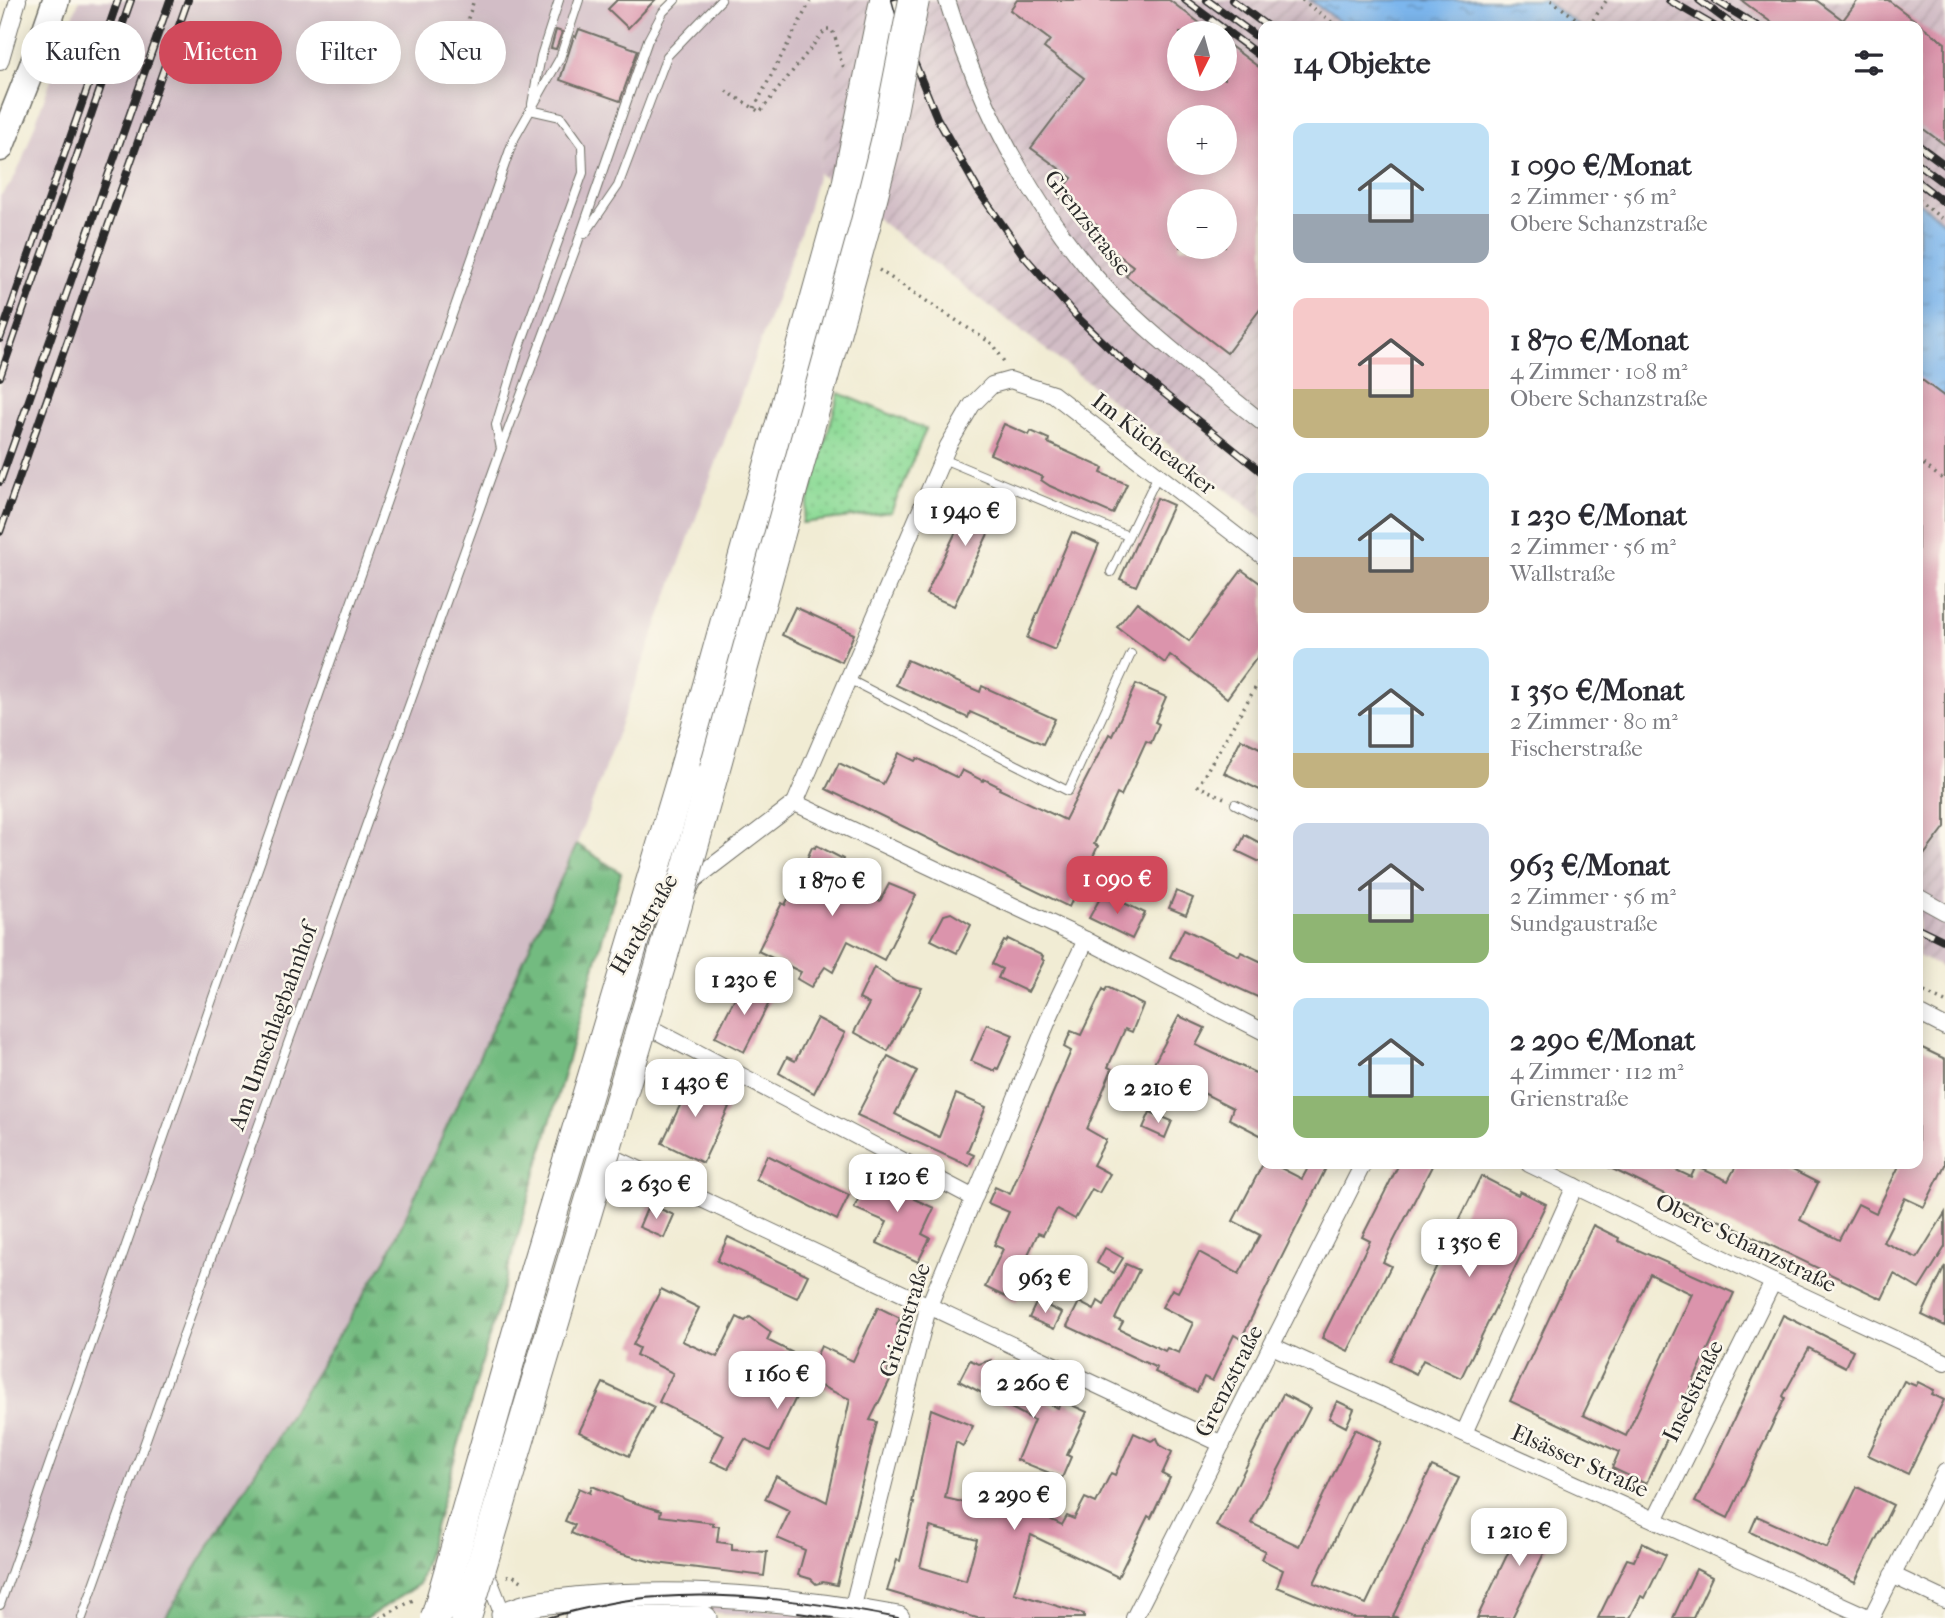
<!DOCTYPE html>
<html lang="de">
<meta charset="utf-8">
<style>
body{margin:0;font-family:"IM FELL French Canon",serif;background:#f2f2f3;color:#2b2b33;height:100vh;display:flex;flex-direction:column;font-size:26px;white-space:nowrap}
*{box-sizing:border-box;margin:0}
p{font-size:23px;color:#7c7c81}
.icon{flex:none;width:38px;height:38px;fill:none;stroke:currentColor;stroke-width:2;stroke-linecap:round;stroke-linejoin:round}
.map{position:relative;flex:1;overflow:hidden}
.side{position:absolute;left:1258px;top:21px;width:665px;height:1148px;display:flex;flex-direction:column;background:#fff;border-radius:14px;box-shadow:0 4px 18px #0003}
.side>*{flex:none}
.guide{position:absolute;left:21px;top:21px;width:665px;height:63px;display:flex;gap:14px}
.needle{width:46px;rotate:186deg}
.controls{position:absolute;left:1167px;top:21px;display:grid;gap:14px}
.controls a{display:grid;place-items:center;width:70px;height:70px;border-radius:50%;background:#fff;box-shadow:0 4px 18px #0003;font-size:35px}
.price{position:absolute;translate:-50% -60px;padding:0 16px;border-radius:14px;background:#fff;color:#222;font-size:23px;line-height:46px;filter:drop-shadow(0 2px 4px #0008)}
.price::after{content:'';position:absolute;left:50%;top:42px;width:21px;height:16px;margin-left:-10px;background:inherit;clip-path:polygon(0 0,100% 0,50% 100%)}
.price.current{background:#d1495b;color:#fff}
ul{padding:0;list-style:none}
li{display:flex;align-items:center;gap:21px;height:175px;padding:0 35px}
li span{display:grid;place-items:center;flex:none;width:196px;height:140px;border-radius:14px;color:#555}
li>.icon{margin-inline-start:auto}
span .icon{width:84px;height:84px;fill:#fffc;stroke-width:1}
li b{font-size:30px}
h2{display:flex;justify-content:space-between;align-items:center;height:84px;padding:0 35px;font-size:30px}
.chip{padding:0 24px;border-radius:32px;background:#fff;box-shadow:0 4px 18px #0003;font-size:24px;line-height:63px}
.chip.current{background:#d1495b;color:#fff}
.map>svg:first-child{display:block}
.industrial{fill:url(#industrial-furrows);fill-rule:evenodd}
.railway{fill:#d2bdc6}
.forest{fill:url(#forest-firs);stroke:#4f7356;stroke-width:2}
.park{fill:url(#park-dots);stroke:#5d8362;stroke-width:2}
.water{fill:url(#water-ripples);stroke:#54708c;stroke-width:2}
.building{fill:#db94ac;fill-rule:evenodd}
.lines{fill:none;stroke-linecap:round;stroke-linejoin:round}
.service-casing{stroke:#706f66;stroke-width:10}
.minor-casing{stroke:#706f66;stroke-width:18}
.secondary-casing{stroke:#706f66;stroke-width:25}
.primary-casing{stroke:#706f66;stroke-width:29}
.motorway-casing{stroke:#706f66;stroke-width:32}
.path{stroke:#706f66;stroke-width:3.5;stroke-dasharray:2 5;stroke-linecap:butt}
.service{stroke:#fff;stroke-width:8}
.minor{stroke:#fff;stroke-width:16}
.secondary{stroke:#fff;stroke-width:23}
.primary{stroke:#fff;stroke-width:26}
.motorway{stroke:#fff;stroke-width:30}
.tram{stroke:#2b2b2b;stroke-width:2}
.rail-casing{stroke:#2b2b2b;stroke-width:8}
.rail{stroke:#fbf7ec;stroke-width:5;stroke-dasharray:16;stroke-linecap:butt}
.motorway-bridge-casing{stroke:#706f66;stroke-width:32;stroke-linecap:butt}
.motorway-bridge{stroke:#fff;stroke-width:30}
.labels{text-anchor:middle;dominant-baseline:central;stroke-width:5;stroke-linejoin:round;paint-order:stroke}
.street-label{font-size:23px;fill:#2b2b2b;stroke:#fbf7ec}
</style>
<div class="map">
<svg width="1945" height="1618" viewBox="0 0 1945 1618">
<defs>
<pattern id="industrial-furrows" width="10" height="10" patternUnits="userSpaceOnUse" patternTransform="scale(1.75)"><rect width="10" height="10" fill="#d2bdc6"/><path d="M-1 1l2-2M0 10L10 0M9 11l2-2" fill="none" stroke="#b4a3aa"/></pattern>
<pattern id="forest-firs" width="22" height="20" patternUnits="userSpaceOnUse" patternTransform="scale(1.75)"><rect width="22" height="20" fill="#73bb80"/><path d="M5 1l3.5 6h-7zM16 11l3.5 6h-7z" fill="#5f9869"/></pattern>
<pattern id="park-dots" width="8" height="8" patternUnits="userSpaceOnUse" patternTransform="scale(1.75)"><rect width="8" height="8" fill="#8fdb98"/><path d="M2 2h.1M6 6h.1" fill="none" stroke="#7cbc83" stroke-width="1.8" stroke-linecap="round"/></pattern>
<pattern id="water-ripples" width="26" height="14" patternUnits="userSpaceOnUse" patternTransform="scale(1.75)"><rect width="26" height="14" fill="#7cb6ed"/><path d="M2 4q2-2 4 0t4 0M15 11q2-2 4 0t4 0" fill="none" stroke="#6694c0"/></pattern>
</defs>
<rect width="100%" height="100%" fill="#fbf7ec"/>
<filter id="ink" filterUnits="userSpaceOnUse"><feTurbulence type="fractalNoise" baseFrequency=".0143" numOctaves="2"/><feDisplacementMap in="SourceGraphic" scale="14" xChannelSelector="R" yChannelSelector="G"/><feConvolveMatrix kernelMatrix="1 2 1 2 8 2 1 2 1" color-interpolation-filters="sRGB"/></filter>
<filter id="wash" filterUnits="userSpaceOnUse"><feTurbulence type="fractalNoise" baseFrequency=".00686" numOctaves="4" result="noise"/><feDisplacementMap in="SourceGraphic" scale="28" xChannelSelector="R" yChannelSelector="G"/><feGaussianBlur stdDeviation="1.57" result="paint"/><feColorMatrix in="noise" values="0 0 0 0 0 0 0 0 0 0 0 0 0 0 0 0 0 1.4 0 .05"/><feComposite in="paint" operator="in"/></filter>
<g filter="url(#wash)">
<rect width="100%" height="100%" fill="#f1ecd4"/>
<path class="industrial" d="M850,0h1095v969l-27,-13v-930h-654l-1,492 -445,-345zM1180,33h45v46h-45zM1180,117h45v46h-45zM1180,201h45v46h-45z"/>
<g class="railway">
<path d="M79,0h771l-32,173 -11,41 -230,630 -191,415 -221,359h-165v-1422l11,-12 11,-23z"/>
<path d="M635,1599l231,19h-76l-101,-7 -68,-1 -87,5z"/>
</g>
<path class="forest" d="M577,844l44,29 -202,711 -52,34h-202l221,-359z"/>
<path class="park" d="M839,393l87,36 -35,83 -89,11z"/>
<g class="water">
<path d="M1310,0h234l36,26h-235z"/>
<path d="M1918,202l27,21v248l-27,-20z"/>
</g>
<g id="blocks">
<g class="building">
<path d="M617,0h38l-27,28 -20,-19z"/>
<path d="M1017,0h152l44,33h-33v46h45v-37l39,29v233l-37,49 -101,-77 7,-10 -41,-31 7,-8 -41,-31 14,-18 -41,-30 53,-70 -40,-30 6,-8 -40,-30zM1180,117h45v46h-45zM1180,201h45v46h-45z"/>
<path d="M1741,0h75l27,20 15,-20h30l57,43v102l-27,-20v-99h-142z"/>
<path d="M579,29l59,21 -18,51 -60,-21 14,-44 2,1z"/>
<path d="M556,30l6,2 -6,17 -5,-1z"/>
<path d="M1918,377l27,20v430l-27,36z"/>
<path d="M1004,424l25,11 2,-4 18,8 -1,4 55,25 -2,5 26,11 -14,30 -63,-28 -9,-6 2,-3 -53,-23z"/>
<path d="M976,490l27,12 -49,104 -28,-12z"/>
<path d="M1157,498l16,7 -37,81 -16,-7z"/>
<path d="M1072,532l27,12 -44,106 -28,-12z"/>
<path d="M1242,570l22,16v62l-37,50 -57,-43 -5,8 -48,-36 20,-25 52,39z"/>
<path d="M795,607l59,27 -12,28 -60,-27z"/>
<path d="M907,660l73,32 2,-6 73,33 -12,25 -73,-32 -2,6 -72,-33z"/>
<path d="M1136,684l30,13 -11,25 4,2 -8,19 -5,-2 -25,55 -4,-2 -23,50 4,2 -29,61 -243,-118 13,-26 44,21 16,-31 16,8 2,-3 41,20 4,-8 21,11 1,-2 16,8 -1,2 66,31 39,-76 5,-10 3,2z"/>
<path d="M1241,739l23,11v42l-40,-19z"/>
<path d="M1245,835l19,10v19l-27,-13z"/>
<path d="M816,845l27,14 -1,3 14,6 -8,17 32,16 9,-17 27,11 -32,65 -36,-19 -15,31 -8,-5 -14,20 -14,-8 4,-7 -43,-21 24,-48 3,2 16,-32 11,-26 3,1z"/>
<path d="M1176,891l17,7 -7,17 -17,-7z"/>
<path d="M1103,893l42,20 -13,26 -43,-21z"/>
<path d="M951,913l20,12 -14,28 -26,-13 13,-25z"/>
<path d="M1184,929l55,27 2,-4 23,11v37l-94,-43z"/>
<path d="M1008,939l35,17 -1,3 2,2 -16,31 -30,-14 4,-9 -10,-5 12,-23 2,1z"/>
<path d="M874,967l22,15 26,6 -34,63 -34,-19 15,-28 -10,-5z"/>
<path d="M743,982l29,15 -28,55 -29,-15z"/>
<path d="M1107,987l36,18 -11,27 -7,-3 -17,38 4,2 -25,60 19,11 -13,25 17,9 -11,19 -7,-4 -17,30 -18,-10 -14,26 -5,-2 -19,41 9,4 -12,24 -31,-15 18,-38 -9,-4 15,-33 -21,-9 7,-16 15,7 61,-143 -7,-4 7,-16 10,4 22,-46 2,2z"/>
<path d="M1179,1016l26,12 -9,17 68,32v60l-35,-18 4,-11 -81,-41z"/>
<path d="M817,1018l28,15 -31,60 -35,-20 8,-16 8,4z"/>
<path d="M987,1024l26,11 -15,34 -2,-1 -1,3 -24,-10z"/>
<path d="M1918,1046l27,13v106l-21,42 -19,-9 -22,44 34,16 28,-45v34l-26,42 -25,-15 -12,25 -280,-135h61l28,13 5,-11 32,15 9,-17h44l37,19 -18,37 39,20 19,-36 18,9 24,-49h18z"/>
<path d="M888,1056l29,15 -22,43 44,23 17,-43 30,13 -19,45 7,3 -5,11 -112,-51z"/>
<path d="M683,1072l31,15 -4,10 19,10 -26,56 -41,-20 24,-50 -10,-5z"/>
<path d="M1150,1112l22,9 -7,17 -22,-10z"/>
<path d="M767,1155l82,40 -12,25 -81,-41z"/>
<path d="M1264,1162l9,2 29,15 8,-15h18l-87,175 -7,-4 -22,46 -8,-4 -7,15 -42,-20 2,-4 -90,-42 12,-24 15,8 4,-9 6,4 22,-41 13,6 -24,49 8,3 -4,7 46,22 2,-3 12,5 14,-30 -31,-16 10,-18 6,3 21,-40 40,22 21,-39 -27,-14z"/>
<path d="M1399,1164h34l-50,98 8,4 -43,85 -26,-13 48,-97 -8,-4z"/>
<path d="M885,1171l34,16 -5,12 20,9 -12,26 8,4 -12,24 -41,-19 10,-21 -33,-14 17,-36 11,6z"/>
<path d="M1481,1176l37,19 2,-4 26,13 -85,174 -38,-18 -7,14 -26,-13z"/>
<path d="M649,1204l25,11 -10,23 -25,-11z"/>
<path d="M1593,1225l26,13 -1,3 116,52 -88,191 -34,-16 7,-16 -109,-51zM1650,1274l42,20 -66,142 -43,-21z"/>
<path d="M728,1237l80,38 -11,23 -80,-37z"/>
<path d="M1105,1248l18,10 -9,15 -17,-10z"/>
<path d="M1945,1266v60l-23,-11z"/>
<path d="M661,1289l38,19 -17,33 35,16 20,-40 8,4 5,-4 21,15 -4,8 46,23 8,-17 32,15 25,-54 22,11 -3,7 5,2 -16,49 5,2 -21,42 7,2 -40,163 -14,-3 -7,2 -5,-5 -13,-4 7,-25 -28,-12 13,-27 -25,-12 11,-23 51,26 23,-103 -45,-20 -35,72 -25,-12 -17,30 -17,-8 13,-26 -65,-33 14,-29 -37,-18 3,-7 -6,-3z"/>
<path d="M1037,1301l25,12 -8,16 -25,-11z"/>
<path d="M1783,1315l70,35 -8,17 -36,-19 -26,48 2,2 -57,120 -33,-16z"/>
<path d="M970,1360l9,4 12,-4 2,17 65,31 3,-8 26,12 -20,43 4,2 -9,21 -45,-18 17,-40 -75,-39z"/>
<path d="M1904,1381l12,5 2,-4 16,8 -2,4 12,6 -36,74 -40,-19z"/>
<path d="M603,1383l51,24 -25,49 -50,-24z"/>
<path d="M1283,1394l27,14 -59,115 48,23 56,-117 26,13 -67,141 52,21 66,-138 27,12 -66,138 5,2h-45l-76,-31 6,-17 -22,-11 4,-8 -49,-25z"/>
<path d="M1337,1401l17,8 -8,18 -17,-9z"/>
<path d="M931,1409l42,17 -10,20 -7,-4 -11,56 72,17 4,-10 41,20 5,-9 7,3 11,-21 11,5 15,-30 4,2 19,-42 17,8 6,-3 3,7 12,7 -10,22 8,4 -19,40 -3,-2 -30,61 -87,-42 -17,58 70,21v4h-107l-90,-27 10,-31 3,1 14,-58h-2zM930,1527l47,13 -11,41 -46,-14z"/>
<path d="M592,1486l37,15 32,10 -1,5 53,7v3h6l-2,16 15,2v6l35,2 -3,24 -108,-13 -41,-11 -44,-19 4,-8 -10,-4 14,-33 11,5z"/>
<path d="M1857,1487l36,18 -38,77 -105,-50 7,-16 70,32z"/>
<path d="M1528,1511l30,14 -46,93h-35z"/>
<path d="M1642,1543l24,12 -21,43 -4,-2 -11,22h-32l29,-59 7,2z"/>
<path d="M1696,1569l16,8 -19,41h-20z"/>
</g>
</g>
</g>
<g filter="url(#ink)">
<use href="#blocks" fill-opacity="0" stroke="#706f66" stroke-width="2"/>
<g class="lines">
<defs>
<g id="service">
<path d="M532,104l9,-48 18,-56"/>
<path d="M585,234l33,-48 49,-130 54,-56"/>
<path d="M501,449l-5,-24 23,-76 64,-176 -1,-27 -21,-29 -31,-7"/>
<path d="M943,459l185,77"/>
<path d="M1111,572l47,-97"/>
<path d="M848,679l220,112 63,-137"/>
<path d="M1235,804l29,15"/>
<path d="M0,1605l513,-1464 47,-83 19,-58"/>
<path d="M82,1618l419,-1169 76,-204 71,-205 15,-28 12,-12"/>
</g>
<g id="minor">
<path d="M947,0c30,98 75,188 141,268 47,57 118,109 176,156"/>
<path d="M0,62l18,-62"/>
<path d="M795,803l291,137 178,92"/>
<path d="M689,890l5,-10 101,-77 153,-357 24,-41 20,-20 18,-5 43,14 211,163"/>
<path d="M1918,897l27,15"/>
<path d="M633,982l25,-44"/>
<path d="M1918,1013l27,14"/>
<path d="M624,1014l350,184"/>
<path d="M587,1145l635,299"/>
<path d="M1529,1164l244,118 172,80"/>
<path d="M1272,1346l598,272"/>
<path d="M1464,1433l111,-247"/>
<path d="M1655,1520l118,-238"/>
<path d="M484,1567l19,48"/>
<path d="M1892,1575l53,25"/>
<path d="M852,1610l76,-302 124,-297 34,-71"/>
<path d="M1134,1618l229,-454"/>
<path d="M1871,1618l74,-146"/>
</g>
<g id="secondary">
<path d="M503,1615c25,-13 54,-14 82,-17 105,-9 210,1 313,20"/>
<path d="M577,1618h128"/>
</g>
<path id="primary" d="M0,148l38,-96 18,-52"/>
<path id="motorway" d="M685,768l162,-582 38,-186"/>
</defs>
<use href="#service" class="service-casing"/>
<use href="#minor" class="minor-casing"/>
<use href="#secondary" class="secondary-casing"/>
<use href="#primary" class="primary-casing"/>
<use href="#motorway" class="motorway-casing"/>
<g class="path">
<path d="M1302,0l35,26"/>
<path d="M1551,0l35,26"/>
<path d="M1589,26l17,-25"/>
<path d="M446,85l28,-85"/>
<path d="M726,91l34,21 66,-83h5c8,12 6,28 14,40"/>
<path d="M754,108l56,-106"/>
<path d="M1918,200l27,21"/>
<path d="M879,270l115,75 12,20"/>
<path d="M1918,460l27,21"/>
<path d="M1224,798l-26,-12 66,-113"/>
<path d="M1918,989l27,13"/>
<path d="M507,1576l5,-1 13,8"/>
<path d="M380,1618l35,-19"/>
</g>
<use href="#service" class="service"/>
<use href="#minor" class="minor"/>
<use href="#secondary" class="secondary"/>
<use href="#primary" class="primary"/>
<use href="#motorway" class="motorway"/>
<g class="tram">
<path d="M798,1613l35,5"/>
<path d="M547,1618c36,-10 73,-19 111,-21 79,-6 162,6 240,21"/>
</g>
<defs>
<g id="rail">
<path d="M895,0l13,47 29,71 41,72 46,66 53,61 43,41 144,116"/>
<path d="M1185,0l79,59"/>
<path d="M1207,0l57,42"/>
<path d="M1232,0l35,26"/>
<path d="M1669,0l45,26"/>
<path d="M1699,0l35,26"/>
<path d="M1715,0l42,26"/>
<path d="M1918,145l27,20"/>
<path d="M1918,164l27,20"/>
<path d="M1918,182l27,21"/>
<path d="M0,339l118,-339"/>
<path d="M0,377l131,-377"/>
<path d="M0,482l170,-482"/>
<path d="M0,532l188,-532"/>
<path d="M1918,928l27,13"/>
</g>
</defs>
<use href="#rail" class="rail-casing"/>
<use href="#rail" class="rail"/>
<defs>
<g id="motorway-bridge">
<path d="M436,1618l97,-340 152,-510"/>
<path d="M466,1618l194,-652 205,-740 21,-84 28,-142"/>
</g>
</defs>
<use href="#motorway-bridge" class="motorway-bridge-casing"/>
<use href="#motorway-bridge" class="motorway-bridge"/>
</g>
</g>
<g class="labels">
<g class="street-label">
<text transform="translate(1088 223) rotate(52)">Grenzstrasse</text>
<text transform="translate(1154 444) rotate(38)">Im Kücheacker</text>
<text transform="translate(644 924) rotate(-60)">Hardstraße</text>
<text transform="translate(273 1027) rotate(-70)">Am Umschlagbahnhof</text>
<text transform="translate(1746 1243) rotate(26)">Obere Schanzstraße</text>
<text transform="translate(905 1320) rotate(-72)">Grienstraße</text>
<text transform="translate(1229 1381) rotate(-63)">Grenzstraße</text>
<text transform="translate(1693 1391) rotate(-64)">Inselstraße</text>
<text transform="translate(1580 1461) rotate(24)">Elsässer Straße</text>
</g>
</g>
</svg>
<div class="controls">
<a><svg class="needle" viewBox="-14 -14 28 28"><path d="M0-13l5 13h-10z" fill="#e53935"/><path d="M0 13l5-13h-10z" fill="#7c7c81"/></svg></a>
<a>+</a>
<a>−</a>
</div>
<b class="price" style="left:965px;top:548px">1 940 €</b>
<b class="price current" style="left:1117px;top:916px">1 090 €</b>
<b class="price" style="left:832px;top:918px">1 870 €</b>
<b class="price" style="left:744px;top:1017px">1 230 €</b>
<b class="price" style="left:695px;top:1119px">1 430 €</b>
<b class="price" style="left:1158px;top:1125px">2 210 €</b>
<b class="price" style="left:897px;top:1214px">1 120 €</b>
<b class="price" style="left:656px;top:1221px">2 630 €</b>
<b class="price" style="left:1469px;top:1279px">1 350 €</b>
<b class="price" style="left:1045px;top:1315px">963 €</b>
<b class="price" style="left:777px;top:1411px">1 160 €</b>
<b class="price" style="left:1033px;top:1420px">2 260 €</b>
<b class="price" style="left:1014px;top:1532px">2 290 €</b>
<b class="price" style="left:1519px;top:1568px">1 210 €</b>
<div class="guide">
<a class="chip">Kaufen</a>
<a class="chip current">Mieten</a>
<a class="chip">Filter</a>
<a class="chip">Neu</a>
</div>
<section class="side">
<h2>14 Objekte<svg class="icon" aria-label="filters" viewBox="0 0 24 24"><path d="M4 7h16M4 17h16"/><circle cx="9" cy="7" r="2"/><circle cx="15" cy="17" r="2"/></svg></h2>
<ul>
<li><span style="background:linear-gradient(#bfe0f5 65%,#9aa5b1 0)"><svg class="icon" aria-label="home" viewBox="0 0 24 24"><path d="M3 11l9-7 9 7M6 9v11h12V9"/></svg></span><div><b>1 090 €/Monat</b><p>2 Zimmer · 56 m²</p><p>Obere Schanzstraße</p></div></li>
<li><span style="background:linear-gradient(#f6c9c9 65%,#c2b280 0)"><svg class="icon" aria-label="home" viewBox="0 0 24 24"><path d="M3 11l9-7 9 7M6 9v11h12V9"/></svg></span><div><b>1 870 €/Monat</b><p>4 Zimmer · 108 m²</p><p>Obere Schanzstraße</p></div></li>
<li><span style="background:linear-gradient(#bfe0f5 60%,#b9a48a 0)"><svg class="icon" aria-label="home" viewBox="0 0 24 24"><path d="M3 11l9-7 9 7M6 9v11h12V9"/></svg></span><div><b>1 230 €/Monat</b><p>2 Zimmer · 56 m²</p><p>Wallstraße</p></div></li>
<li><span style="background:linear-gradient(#bfe0f5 75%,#c2b280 0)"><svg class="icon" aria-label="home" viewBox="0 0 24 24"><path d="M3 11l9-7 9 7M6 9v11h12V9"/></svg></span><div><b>1 350 €/Monat</b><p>2 Zimmer · 80 m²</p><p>Fischerstraße</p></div></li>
<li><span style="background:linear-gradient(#c9d6e8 65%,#8fb573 0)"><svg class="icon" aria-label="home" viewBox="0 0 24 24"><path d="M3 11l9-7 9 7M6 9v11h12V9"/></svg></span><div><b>963 €/Monat</b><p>2 Zimmer · 56 m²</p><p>Sundgaustraße</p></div></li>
<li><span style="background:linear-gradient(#bfe0f5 70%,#8fb573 0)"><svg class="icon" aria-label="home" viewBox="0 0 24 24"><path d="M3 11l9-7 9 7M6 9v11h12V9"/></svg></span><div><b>2 290 €/Monat</b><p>4 Zimmer · 112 m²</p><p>Grienstraße</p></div></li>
</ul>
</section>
</div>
